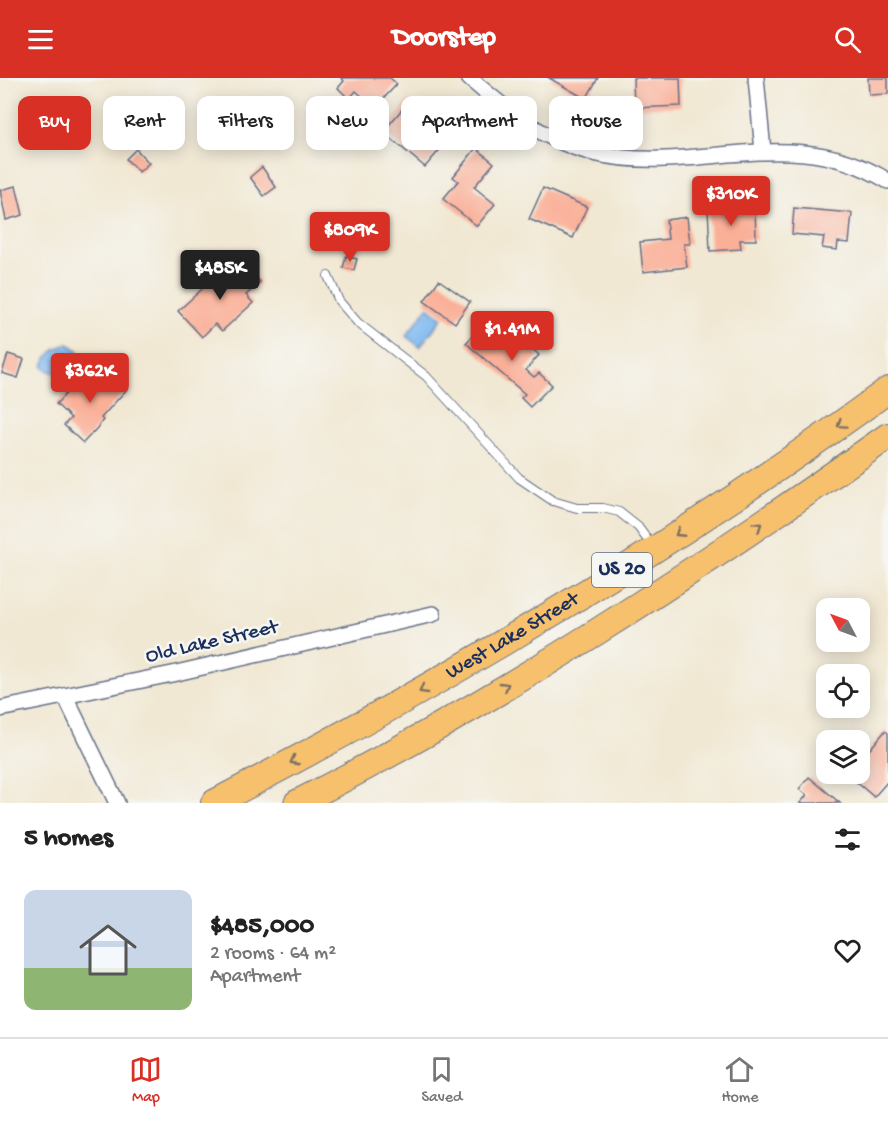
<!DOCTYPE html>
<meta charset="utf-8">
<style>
body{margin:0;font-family:"Gochi Hand",sans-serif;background:#f6f6f6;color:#222;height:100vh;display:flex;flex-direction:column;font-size:22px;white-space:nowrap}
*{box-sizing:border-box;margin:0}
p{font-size:20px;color:#767676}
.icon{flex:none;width:33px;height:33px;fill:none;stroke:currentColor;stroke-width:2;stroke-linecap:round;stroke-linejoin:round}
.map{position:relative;height:725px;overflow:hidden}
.panel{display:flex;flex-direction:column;background:#fff;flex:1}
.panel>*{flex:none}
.banner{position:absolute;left:18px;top:18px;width:852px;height:54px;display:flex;gap:12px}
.needle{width:39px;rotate:311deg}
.controls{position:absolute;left:816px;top:520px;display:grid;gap:12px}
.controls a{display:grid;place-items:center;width:54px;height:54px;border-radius:12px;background:#fff;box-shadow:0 3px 15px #0003;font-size:30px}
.price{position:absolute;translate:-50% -51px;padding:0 14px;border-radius:6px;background:#d93025;color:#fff;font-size:20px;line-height:39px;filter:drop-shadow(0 2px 3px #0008)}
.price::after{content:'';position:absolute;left:50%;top:36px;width:18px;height:14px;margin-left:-9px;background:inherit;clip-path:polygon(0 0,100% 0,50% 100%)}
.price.selected{background:#222;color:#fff}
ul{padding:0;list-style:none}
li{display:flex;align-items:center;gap:18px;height:150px;padding:0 24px}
li span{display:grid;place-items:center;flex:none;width:168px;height:120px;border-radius:12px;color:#555}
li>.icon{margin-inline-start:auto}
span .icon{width:72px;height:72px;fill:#fffc;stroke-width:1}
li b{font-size:26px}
h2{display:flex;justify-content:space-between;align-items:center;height:72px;padding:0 24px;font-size:26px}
.pill{padding:0 21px;border-radius:12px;background:#fff;box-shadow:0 3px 15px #0003;font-size:21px;line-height:54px}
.pill.selected{background:#d93025;color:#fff}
header{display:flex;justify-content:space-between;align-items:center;height:78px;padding:0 24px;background:#d93025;color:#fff;font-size:27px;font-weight:800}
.dock{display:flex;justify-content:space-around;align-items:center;height:84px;border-top:2px solid #e0e0e0;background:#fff;font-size:16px;color:#767676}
.dock a{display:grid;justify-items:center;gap:3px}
.dock .selected{color:#d93025}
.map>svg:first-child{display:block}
.water{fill:#80baf1;stroke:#4e74a8;stroke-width:1.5}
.building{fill:#faaf97}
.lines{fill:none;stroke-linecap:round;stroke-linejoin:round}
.service-casing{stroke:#667087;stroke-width:10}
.minor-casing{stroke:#667087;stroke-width:18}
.trunk-casing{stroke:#667087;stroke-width:28}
.service{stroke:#fff;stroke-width:8}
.minor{stroke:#fff;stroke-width:15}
.trunk{stroke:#f7c06c;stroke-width:26}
.oneway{stroke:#7e7064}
.labels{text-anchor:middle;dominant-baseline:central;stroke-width:5;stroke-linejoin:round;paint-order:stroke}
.shield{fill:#f6f6f2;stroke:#5d6b8a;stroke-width:1.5}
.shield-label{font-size:20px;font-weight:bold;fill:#1b2f5e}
.street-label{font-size:21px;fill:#1b2f5e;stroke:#f6f6f2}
</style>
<header><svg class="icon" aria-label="menu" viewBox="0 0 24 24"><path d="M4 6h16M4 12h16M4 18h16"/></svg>Doorstep<svg class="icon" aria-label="search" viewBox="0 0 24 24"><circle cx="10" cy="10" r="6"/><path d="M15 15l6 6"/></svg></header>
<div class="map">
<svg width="888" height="725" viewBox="0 0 888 725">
<rect width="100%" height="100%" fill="#f6f6f2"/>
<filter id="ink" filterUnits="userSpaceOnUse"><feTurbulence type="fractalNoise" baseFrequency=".0167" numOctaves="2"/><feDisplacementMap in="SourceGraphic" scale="12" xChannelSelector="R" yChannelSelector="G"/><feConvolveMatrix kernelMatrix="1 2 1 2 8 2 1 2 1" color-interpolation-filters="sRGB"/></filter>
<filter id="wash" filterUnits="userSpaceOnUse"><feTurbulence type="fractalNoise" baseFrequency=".008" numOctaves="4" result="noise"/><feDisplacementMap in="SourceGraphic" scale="24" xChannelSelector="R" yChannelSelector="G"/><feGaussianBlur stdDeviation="1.35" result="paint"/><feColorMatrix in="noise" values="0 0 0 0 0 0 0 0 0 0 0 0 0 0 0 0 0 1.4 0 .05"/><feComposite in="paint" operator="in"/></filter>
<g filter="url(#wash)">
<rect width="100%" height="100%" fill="#f1e8d3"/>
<g class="water">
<path d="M428,229l14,11 -22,29 -14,-11z"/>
<path d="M68,266l10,6 -1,14c-10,8 -24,13 -34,3 2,-12 14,-20 25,-23z"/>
</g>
<g id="blocks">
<g class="building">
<path d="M341,0h49l7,6 -22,24 -19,-17 -7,8 -11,-11 6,-7z"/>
<path d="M549,0h49l-12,21z"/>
<path d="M633,0h47l1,28 -47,2z"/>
<path d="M868,0h20v16l-19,1z"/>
<path d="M408,24l14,12 -5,5 13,11 9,-12 16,14 -30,35 -42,-35z"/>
<path d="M476,70l18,15 -20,24 21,17 -18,22 -34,-27 15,-18 -5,-4z"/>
<path d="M136,71l13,14 -10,9 -13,-13z"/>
<path d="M262,89l14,20 -12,9 -14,-19z"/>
<path d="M16,108l7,29 -17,5 -6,-30z"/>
<path d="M543,110l44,19 -14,31 -44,-19z"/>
<path d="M755,128l1,34h-16l1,9 -31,2 -2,-43z"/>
<path d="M794,130l58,5 -3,30 -11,-1 -1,8 -15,-2 2,-11 -32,-3z"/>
<path d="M687,139l3,27h-6l3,23 -44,5 -3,-30 28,-3 -2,-19z"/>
<path d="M364,143l8,6 -14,19 -7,-6z"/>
<path d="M346,178l11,3 -3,11 -11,-2z"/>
<path d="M242,185l18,19 -14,13 7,8 -31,28 -7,-7 -13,13 -24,-26 45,-41 5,5z"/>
<path d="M439,202l31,22 -15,21 -31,-22z"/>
<path d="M482,248l19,18 12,-13 26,24 -13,15 8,7 5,-4 13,12 -22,22 -9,-9 4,-4 -59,-51z"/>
<path d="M8,276l16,5 -6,19 -16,-5z"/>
<path d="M106,291l21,20 -26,29 2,2 -5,7 -15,16 -19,-18 7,-7 -15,-14 21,-22 8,8z"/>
<path d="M885,653l3,2v48l-14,16 -27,-23h13v-13z"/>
<path d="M809,699l31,26h-40l7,-8 -8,-6z"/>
</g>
</g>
</g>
<g filter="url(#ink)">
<use href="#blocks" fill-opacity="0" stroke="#667087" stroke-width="1.5"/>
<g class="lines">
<defs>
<path id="service" d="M328,198l11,25 19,22 68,53 93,102 34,23 24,7h26l16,4 19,15 14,19"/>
<g id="minor">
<path d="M469,0c37,32 75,63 124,75 101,24 198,-33 295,28"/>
<path d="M756,0l7,73"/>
<path d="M65,618l52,107"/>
<path d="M0,631l172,-35 261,-60"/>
</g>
<g id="trunk">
<path id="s1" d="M214,725c234,-122 461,-257 674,-413"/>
<path d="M297,725c207,-105 403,-234 591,-367"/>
</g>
</defs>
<use href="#service" class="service-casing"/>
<use href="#minor" class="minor-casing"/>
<use href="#trunk" class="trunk-casing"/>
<use href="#service" class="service"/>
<use href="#minor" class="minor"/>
<use href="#trunk" class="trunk"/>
</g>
<defs><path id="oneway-chevron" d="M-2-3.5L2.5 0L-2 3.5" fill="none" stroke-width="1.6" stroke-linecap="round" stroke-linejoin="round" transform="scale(1.5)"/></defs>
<g class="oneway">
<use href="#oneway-chevron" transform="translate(841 346) rotate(145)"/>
<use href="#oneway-chevron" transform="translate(758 448) rotate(-34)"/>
<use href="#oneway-chevron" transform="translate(679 455) rotate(147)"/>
<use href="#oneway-chevron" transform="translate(505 608) rotate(-31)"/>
<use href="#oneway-chevron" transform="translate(423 612) rotate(150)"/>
<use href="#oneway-chevron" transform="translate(294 683) rotate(152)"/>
</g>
</g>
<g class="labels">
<rect class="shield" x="592" y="475" width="60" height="34" rx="4.5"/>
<g class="shield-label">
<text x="622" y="492">US 20</text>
</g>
<g class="street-label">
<text stroke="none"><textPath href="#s1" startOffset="342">West Lake Street</textPath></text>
<text transform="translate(212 565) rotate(-13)">Old Lake Street</text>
</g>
</g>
</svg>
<div class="controls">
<a><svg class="needle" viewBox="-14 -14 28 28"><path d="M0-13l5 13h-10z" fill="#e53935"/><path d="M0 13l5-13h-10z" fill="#767676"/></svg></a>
<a><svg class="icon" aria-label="locate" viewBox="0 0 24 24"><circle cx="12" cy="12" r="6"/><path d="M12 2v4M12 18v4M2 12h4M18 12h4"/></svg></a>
<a><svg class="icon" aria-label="layers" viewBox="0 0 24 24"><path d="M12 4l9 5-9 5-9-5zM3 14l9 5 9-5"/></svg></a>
</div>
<b class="price" style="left:731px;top:149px">$310K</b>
<b class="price" style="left:350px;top:185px">$809K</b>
<b class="price selected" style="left:220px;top:223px">$485K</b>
<b class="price" style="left:512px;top:284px">$1.41M</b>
<b class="price" style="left:90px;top:326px">$362K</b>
<div class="banner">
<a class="pill selected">Buy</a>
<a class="pill">Rent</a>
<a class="pill">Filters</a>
<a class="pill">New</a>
<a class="pill">Apartment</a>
<a class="pill">House</a>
</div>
</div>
<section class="panel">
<h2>5 homes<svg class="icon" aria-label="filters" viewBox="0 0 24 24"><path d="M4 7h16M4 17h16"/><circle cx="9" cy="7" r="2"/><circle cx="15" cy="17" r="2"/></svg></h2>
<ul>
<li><span style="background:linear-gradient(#c9d6e8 65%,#8fb573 0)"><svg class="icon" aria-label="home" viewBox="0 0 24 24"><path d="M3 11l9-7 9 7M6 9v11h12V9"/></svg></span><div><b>$485,000</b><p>2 rooms · 64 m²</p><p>Apartment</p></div><svg class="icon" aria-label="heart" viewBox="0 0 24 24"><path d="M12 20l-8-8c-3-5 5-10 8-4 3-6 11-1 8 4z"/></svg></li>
</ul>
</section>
<nav class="dock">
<a class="selected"><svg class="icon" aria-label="map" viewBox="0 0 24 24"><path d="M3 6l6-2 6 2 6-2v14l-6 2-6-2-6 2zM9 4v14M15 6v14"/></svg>Map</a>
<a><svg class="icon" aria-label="saved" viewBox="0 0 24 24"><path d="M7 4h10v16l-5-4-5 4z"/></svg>Saved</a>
<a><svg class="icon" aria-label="home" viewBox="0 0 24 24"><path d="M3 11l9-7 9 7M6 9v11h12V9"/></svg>Home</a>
</nav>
